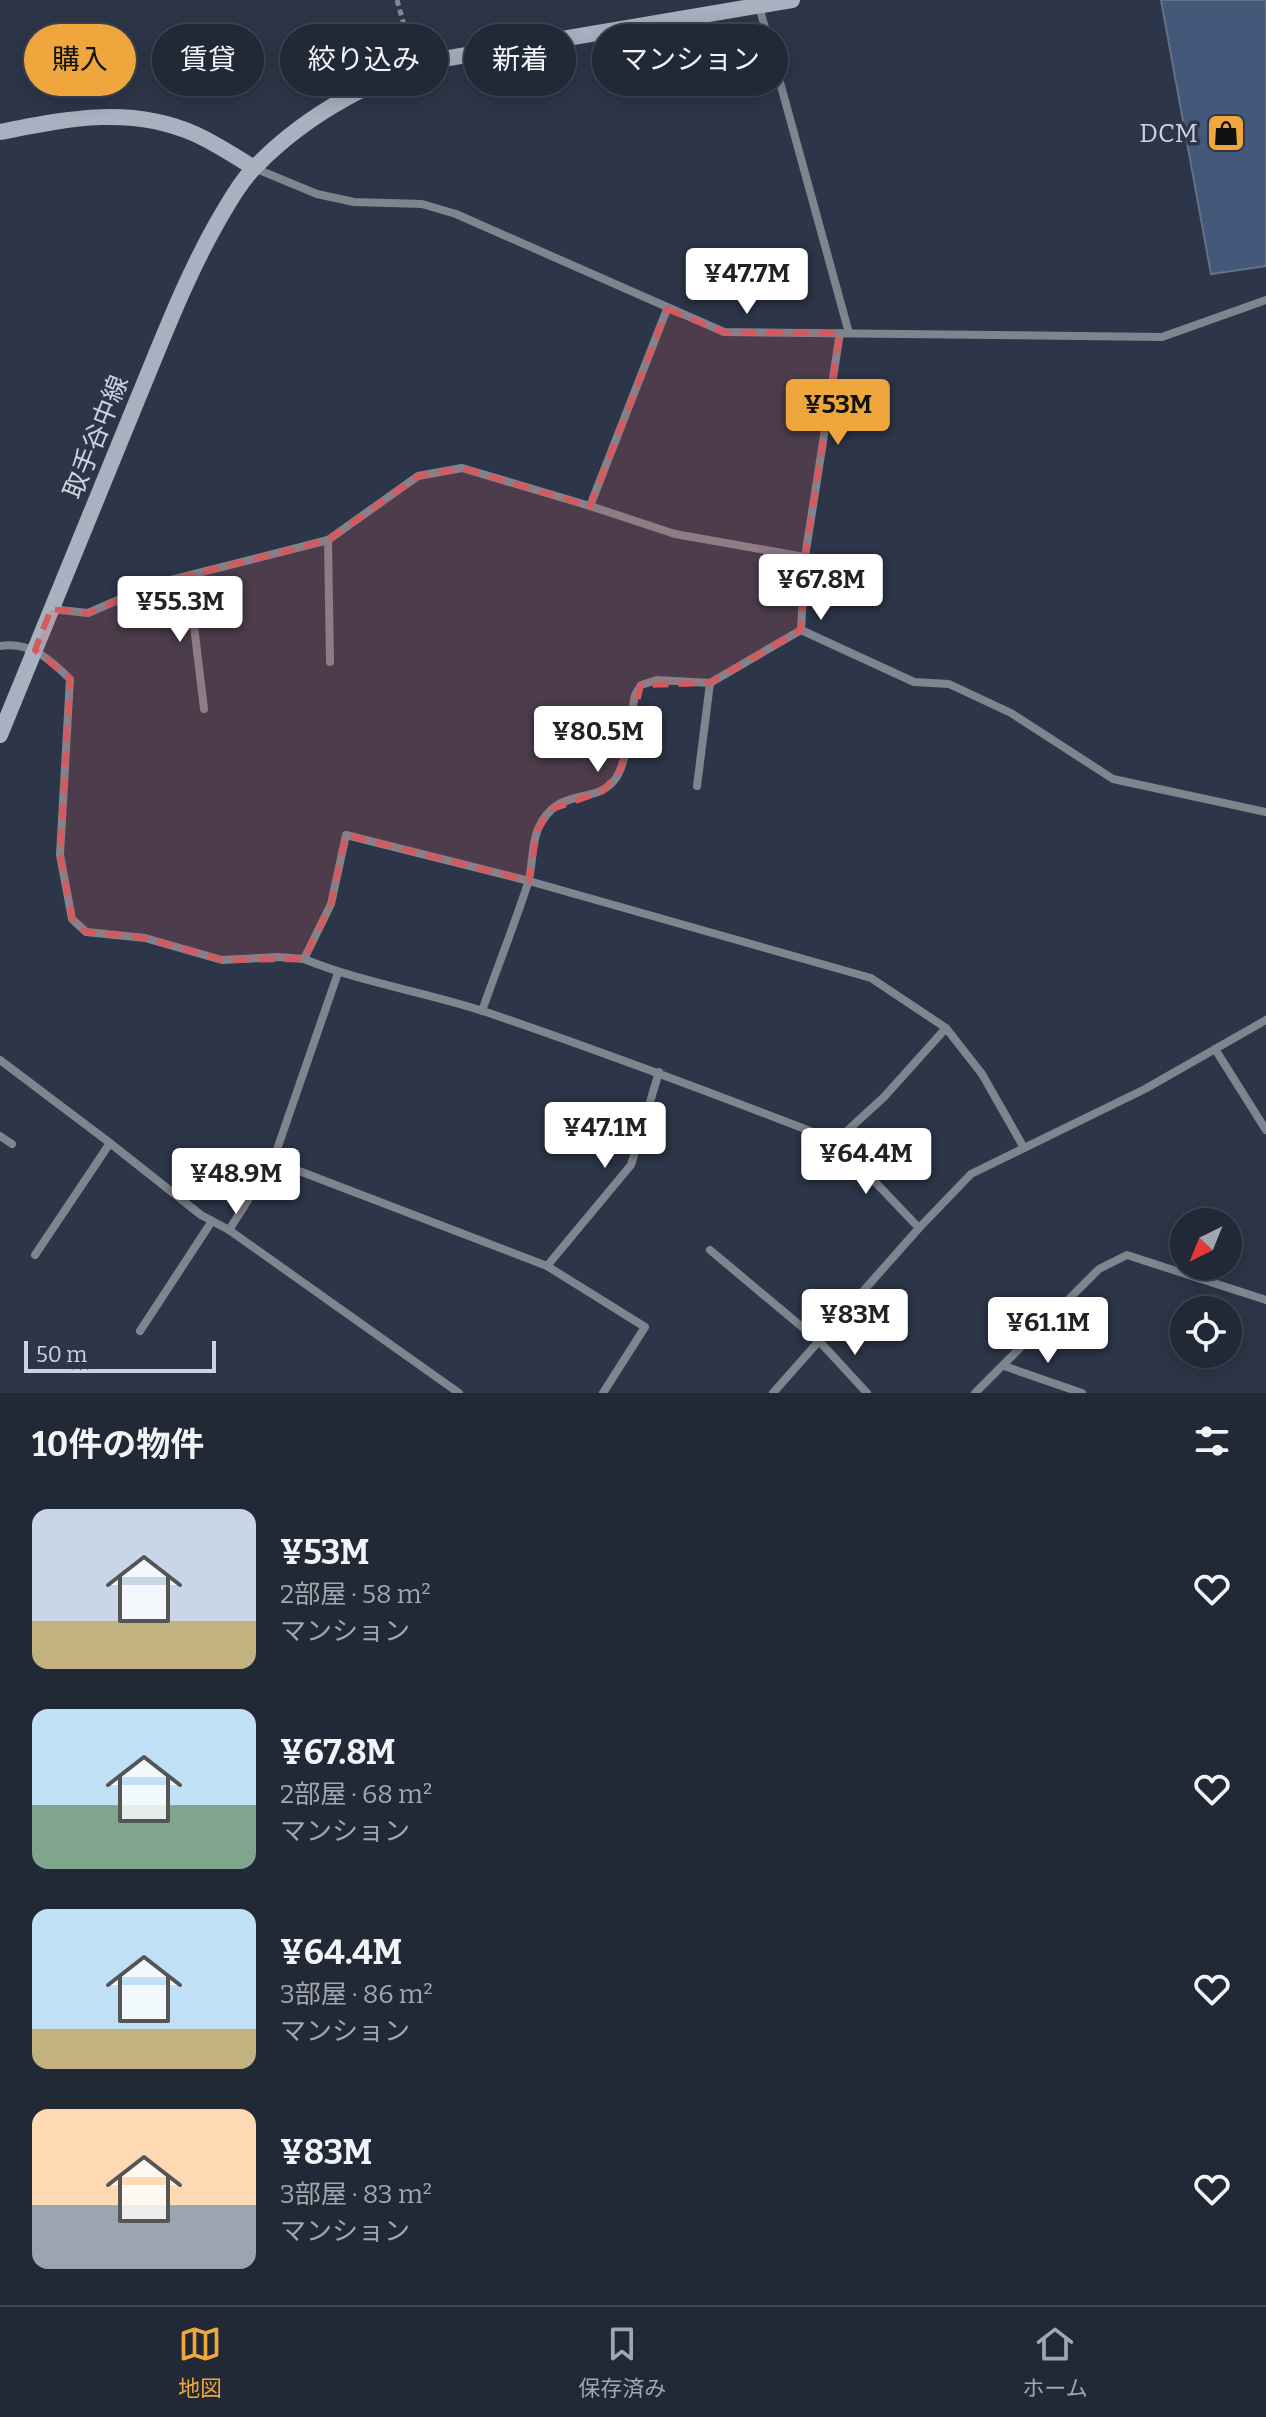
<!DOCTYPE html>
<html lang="ja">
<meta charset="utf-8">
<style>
body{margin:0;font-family:Bitter,"Noto Sans JP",serif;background:#2d3442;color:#f1f3f6;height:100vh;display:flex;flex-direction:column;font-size:30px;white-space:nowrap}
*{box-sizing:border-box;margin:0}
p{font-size:26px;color:#a2a6ad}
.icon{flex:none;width:44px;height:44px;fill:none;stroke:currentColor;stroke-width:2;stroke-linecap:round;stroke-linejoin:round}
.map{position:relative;height:1393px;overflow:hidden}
.side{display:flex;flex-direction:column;background:#212836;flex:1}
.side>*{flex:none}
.hud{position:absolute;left:24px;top:24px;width:800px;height:72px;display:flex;gap:16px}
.needle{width:52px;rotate:223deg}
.buttons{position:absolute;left:1170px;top:1208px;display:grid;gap:16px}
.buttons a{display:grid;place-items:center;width:72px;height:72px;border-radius:50%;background:#212836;box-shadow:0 4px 20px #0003,0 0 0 2px #3e4451;font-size:40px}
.scale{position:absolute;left:24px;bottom:20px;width:192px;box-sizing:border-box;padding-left:8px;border:4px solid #ccd3de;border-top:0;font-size:22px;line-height:28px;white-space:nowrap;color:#ccd3de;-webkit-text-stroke:6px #2c3648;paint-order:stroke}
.price{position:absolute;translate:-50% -68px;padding:0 18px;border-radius:8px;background:#fff;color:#222;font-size:26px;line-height:52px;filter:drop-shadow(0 2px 4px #0008)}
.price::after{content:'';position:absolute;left:50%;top:48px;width:24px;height:18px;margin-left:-12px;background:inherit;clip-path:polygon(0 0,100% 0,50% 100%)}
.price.active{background:#efa73d;color:#111}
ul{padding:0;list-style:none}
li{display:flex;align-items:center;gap:24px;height:200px;padding:0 32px}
li span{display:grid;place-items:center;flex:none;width:224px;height:160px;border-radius:16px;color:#555}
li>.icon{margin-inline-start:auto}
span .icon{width:96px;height:96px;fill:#fffc;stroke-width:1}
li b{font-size:34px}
h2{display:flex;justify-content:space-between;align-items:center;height:96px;padding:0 32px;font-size:34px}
.pill{padding:0 28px;border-radius:36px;background:#212836;box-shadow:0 4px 20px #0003,0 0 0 2px #3e4451;font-size:28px;line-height:72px}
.pill.active{background:#efa73d;color:#111}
.menu{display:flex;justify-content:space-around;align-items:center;height:112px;border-top:2px solid #3e4451;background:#212836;font-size:22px;color:#a2a6ad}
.menu a{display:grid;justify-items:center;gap:4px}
.menu .active{color:#efa73d}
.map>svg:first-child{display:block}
.building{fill:#44587a;stroke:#647085;stroke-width:2}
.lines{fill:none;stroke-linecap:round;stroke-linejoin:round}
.path{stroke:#808897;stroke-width:5;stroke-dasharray:6 4;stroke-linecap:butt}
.street{stroke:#7f858e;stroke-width:8}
.secondary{stroke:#a8b1c0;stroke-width:16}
.marked{fill:#d35b5f;fill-opacity:0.2;stroke:#d35b5f;stroke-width:6;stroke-dasharray:16 10;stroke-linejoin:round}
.labels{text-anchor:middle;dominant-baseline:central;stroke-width:7;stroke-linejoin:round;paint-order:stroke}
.poi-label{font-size:26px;fill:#ccd3de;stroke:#2c3648;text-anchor:end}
.street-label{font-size:26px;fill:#ccd3de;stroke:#2c3648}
</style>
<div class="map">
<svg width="1266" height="1393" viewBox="0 0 1266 1393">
<rect width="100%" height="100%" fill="#2c3648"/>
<path class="building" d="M1161,0h105v266l-55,8z"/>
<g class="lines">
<path class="path" d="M397,0l14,50"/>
<g class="street">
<path d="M759,6l90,327"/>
<path d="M254,168l63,26 37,8 68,2 34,10 268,118 438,5 104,-37"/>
<path d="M667,309l-77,197 85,28 130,23 -4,73 113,52 35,2 62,29 102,66 153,33"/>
<path d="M328,540l2,122"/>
<path d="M805,557l35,-224"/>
<path d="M188,576l16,133"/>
<path d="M51,609l37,4 67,-29 173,-44 90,-64 44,-8 128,38"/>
<path d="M0,646c29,-5 50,13 70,33l-10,176 12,64 14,13 59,6 77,22 56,-3 26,2"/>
<path d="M697,786l13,-103"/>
<path d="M482,1011c15,-43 32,-85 46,-128 5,-17 3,-37 10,-54 20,-45 58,-22 78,-51 12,-18 14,-60 19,-83l6,-10 16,-5 53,3 91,-53"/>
<path d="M946,1028l-62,69 -48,44c-116,-45 -232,-89 -350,-129 -60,-20 -123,-29 -182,-53l27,-55 15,-69 183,46 342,97 75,50 36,46 42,74"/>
<path d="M1215,1049l51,81"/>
<path d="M0,1060l110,83 91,72 28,15 230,163"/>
<path d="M0,1136l12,8"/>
<path d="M836,1141l83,87"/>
<path d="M273,1161l274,105 98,61 -42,66"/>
<path d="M229,1230l44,-69 65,-188"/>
<path d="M710,1250l110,92 47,51"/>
<path d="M35,1255l75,-112"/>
<path d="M547,1266l84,-101 28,-93"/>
<path d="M140,1331l72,-110"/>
<path d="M1004,1366l78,27"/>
<path d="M773,1393l146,-165 52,-54 174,-85 121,-69"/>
<path d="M975,1393l124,-124 28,-14 139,45"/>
</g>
<g class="secondary">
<path d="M0,132c66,-13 130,-27 195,2 20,9 40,22 59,34"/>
<path d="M0,735c46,-113 92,-225 138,-337 25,-60 48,-121 80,-177 11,-19 23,-40 38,-55 52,-53 122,-91 193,-108l343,-58"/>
</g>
</g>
<path class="marked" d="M667,309l57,23 116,1 -35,224 -4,73 -91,53 -69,2 -20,84 -18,22 -53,19 -13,21 -8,50 -183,-46 -15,69 -27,55 -82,1 -77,-22 -59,-6 -14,-13 -12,-64 10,-176 -35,-29 16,-41 37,4 67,-29 173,-44 90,-64 44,-8 128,38z"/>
<defs>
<symbol id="shop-square" viewBox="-11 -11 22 22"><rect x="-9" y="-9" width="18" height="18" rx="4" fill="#efa73d" stroke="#2c3648"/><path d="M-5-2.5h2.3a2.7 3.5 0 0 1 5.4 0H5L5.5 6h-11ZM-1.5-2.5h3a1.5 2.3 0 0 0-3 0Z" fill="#111"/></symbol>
</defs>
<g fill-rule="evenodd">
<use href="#shop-square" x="1204" y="111" width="44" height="44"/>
</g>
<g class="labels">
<g class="poi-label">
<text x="1198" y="133">DCM</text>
</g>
<g class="street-label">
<text transform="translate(96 437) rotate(-68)">取手谷中線</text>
</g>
</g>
</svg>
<div class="buttons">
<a><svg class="needle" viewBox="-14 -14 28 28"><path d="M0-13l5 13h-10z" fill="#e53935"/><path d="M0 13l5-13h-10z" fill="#a2a6ad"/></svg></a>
<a><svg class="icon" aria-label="locate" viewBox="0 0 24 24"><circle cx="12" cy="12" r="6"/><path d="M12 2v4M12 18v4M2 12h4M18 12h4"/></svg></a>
</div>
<div class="scale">50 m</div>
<b class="price" style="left:747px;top:316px">¥47.7M</b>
<b class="price active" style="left:838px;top:447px">¥53M</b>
<b class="price" style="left:821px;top:622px">¥67.8M</b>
<b class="price" style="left:180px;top:644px">¥55.3M</b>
<b class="price" style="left:598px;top:774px">¥80.5M</b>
<b class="price" style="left:605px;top:1170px">¥47.1M</b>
<b class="price" style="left:866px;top:1196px">¥64.4M</b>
<b class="price" style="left:236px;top:1216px">¥48.9M</b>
<b class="price" style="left:855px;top:1357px">¥83M</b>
<b class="price" style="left:1048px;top:1365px">¥61.1M</b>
<div class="hud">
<a class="pill active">購入</a>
<a class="pill">賃貸</a>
<a class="pill">絞り込み</a>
<a class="pill">新着</a>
<a class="pill">マンション</a>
</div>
</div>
<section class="side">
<h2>10件の物件<svg class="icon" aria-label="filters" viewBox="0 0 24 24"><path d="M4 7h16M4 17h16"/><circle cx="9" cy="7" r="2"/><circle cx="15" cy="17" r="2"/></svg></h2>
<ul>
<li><span style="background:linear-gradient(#c9d6e8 70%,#c2b280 0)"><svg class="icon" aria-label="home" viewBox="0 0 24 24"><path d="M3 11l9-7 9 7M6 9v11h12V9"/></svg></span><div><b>¥53M</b><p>2部屋 · 58 m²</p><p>マンション</p></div><svg class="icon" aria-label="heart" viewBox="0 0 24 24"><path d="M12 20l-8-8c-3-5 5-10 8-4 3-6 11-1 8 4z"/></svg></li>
<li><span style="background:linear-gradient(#bfe0f5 60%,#7fa58c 0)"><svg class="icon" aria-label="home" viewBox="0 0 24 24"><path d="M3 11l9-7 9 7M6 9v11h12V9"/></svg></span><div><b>¥67.8M</b><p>2部屋 · 68 m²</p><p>マンション</p></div><svg class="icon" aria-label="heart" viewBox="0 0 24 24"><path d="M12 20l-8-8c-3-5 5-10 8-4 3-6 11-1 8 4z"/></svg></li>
<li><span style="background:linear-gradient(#bfe0f5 75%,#c2b280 0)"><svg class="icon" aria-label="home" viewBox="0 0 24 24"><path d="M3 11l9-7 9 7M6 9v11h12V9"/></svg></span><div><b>¥64.4M</b><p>3部屋 · 86 m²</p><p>マンション</p></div><svg class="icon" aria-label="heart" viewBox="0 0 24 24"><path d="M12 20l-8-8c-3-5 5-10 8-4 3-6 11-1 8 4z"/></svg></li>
<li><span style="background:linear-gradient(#ffd9b3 60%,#9aa5b1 0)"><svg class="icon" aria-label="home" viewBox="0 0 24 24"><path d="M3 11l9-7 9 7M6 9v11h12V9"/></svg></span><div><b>¥83M</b><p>3部屋 · 83 m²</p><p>マンション</p></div><svg class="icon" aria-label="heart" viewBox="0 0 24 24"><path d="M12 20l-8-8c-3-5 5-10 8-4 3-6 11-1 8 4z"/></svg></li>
</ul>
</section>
<nav class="menu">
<a class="active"><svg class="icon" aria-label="map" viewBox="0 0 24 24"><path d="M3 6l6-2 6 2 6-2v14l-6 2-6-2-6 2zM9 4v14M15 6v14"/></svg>地図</a>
<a><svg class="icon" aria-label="saved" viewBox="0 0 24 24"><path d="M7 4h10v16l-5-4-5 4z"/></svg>保存済み</a>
<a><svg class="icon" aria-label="home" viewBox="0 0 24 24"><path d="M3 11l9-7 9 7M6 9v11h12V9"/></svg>ホーム</a>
</nav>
